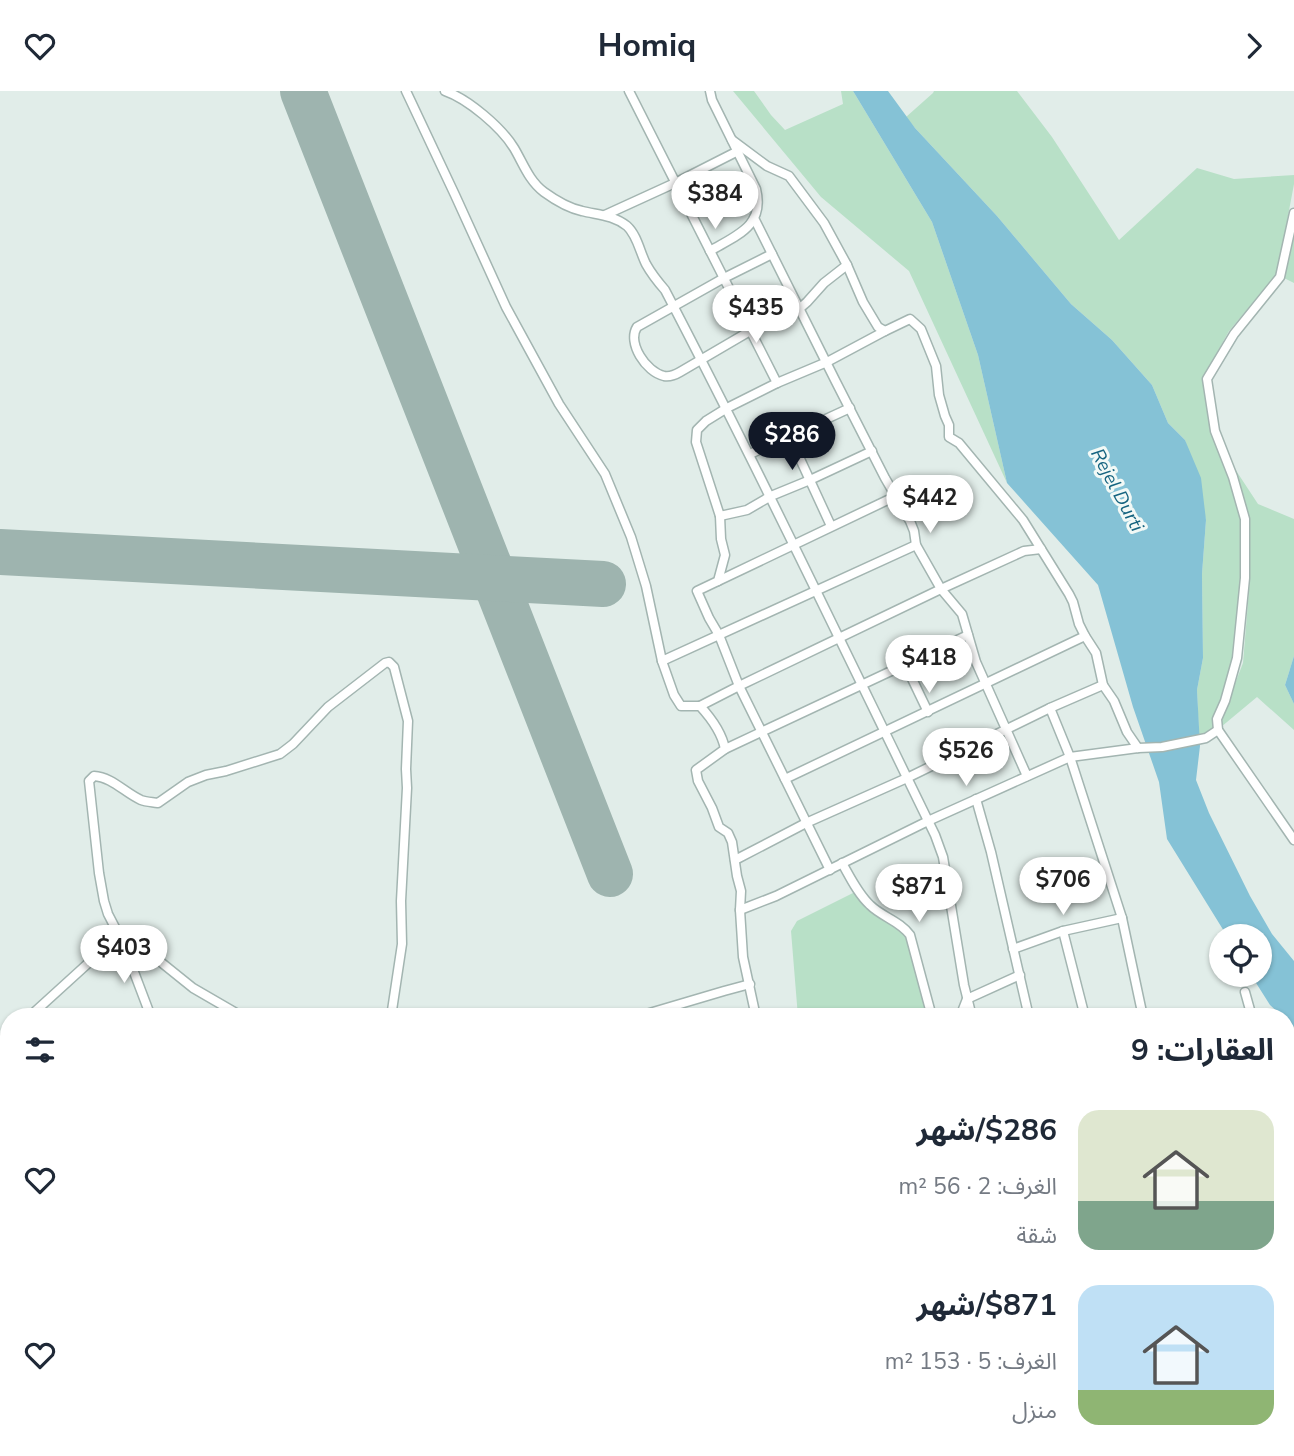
<!DOCTYPE html>
<html lang="ar">
<meta charset="utf-8">
<style>
body{margin:0;font-family:"Nunito Sans","Noto Sans Arabic",sans-serif;background:#f2f2f3;color:#1f2937;direction:rtl;height:100vh;display:flex;flex-direction:column;font-size:26px;white-space:nowrap}
*{box-sizing:border-box;margin:0}
p{font-size:23px;color:#747a83}
.icon{flex:none;width:38px;height:38px;fill:none;stroke:currentColor;stroke-width:2;stroke-linecap:round;stroke-linejoin:round}
.map{position:relative;flex:1;overflow:hidden;direction:ltr}
.side{position:absolute;left:0px;top:917px;width:1295px;height:448px;display:flex;flex-direction:column;background:#fff;border-radius:28px 28px 0 0;box-shadow:0 2px 5px #0004;direction:rtl}
.side>*{flex:none}
.buttons{position:absolute;left:1209px;top:833px;display:grid;gap:14px}
.buttons a{display:grid;place-items:center;width:63px;height:63px;border-radius:50%;background:#fff;box-shadow:0 2px 5px #0004;font-size:35px}
.price{position:absolute;translate:-50% -60px;padding:0 16px;border-radius:24px;background:#fff;color:#222;font-size:23px;line-height:46px;filter:drop-shadow(0 2px 4px #0008)}
.price::after{content:'';position:absolute;left:50%;top:42px;width:21px;height:16px;margin-left:-10px;background:inherit;clip-path:polygon(0 0,100% 0,50% 100%)}
.price.selected{background:#111827;color:#fff}
ul{padding:0;list-style:none}
li{display:flex;align-items:center;gap:21px;height:175px;padding:0 21px}
li span{display:grid;place-items:center;flex:none;width:196px;height:140px;border-radius:21px;color:#555}
li>.icon{margin-inline-start:auto}
span .icon{width:84px;height:84px;fill:#fffc;stroke-width:1}
li b{font-size:30px}
h2{display:flex;justify-content:space-between;align-items:center;height:84px;padding:0 21px;font-size:30px}
header{display:flex;justify-content:space-between;align-items:center;height:91px;padding:0 21px;background:#fff;font-size:32px;font-weight:700}
.map>svg:first-child{display:block}
.green{fill:#b8e0c7}
.water{fill:#85c2d6}
.lines{fill:none;stroke-linecap:round;stroke-linejoin:round}
.runway{stroke:#9eb4af;stroke-width:46}
.minor-casing{stroke:#a3b5b1;stroke-width:11}
.minor{stroke:#fff;stroke-width:8}
.labels{text-anchor:middle;dominant-baseline:central;stroke-width:6;stroke-linejoin:round;paint-order:stroke}
.water-label{font-size:19px;font-style:italic;fill:#156480;stroke:#f2f9f6}
</style>
<header><svg class="icon" aria-label="forward" viewBox="0 0 24 24"><path d="M9 5l7 7-7 7"/></svg>Homiq<svg class="icon" aria-label="heart" viewBox="0 0 24 24"><path d="M12 20l-8-8c-3-5 5-10 8-4 3-6 11-1 8 4z"/></svg></header>
<div class="map">
<svg width="1294" height="1365" viewBox="0 0 1294 1365">
<rect width="100%" height="100%" fill="#e1ede9"/>
<g class="green">
<path d="M733,0h21l17,24 14,15 58,-26 -2,-13h12l79,131 46,133 29,128 -98,-212 -88,-74z"/>
<path d="M934,0h83l35,46 67,103 78,-72 37,11 60,-4v9l-17,90 -48,57 -26,47 8,56 20,44 11,42 1,58 -8,80 -20,71 -16,8 -2,-47 6,-32 -1,-84 4,-54 -21,-80 -17,-17 -16,-38 -40,-45 -41,-36 -74,-88 -82,-88 -9,-11 27,-24z"/>
<path d="M1294,140v52l-10,-5z"/>
<path d="M1235,378l23,35 36,15v137l-9,29 9,19v26l-37,-33 -36,30 3,-15 19,-49 7,-85v-59z"/>
<path d="M855,801l18,21 32,20 25,84h-132l-7,-86 6,-10z"/>
</g>
<g class="water">
<path d="M853,0h35l27,37 82,88 74,88 41,36 40,45 16,38 17,17 16,38 5,42 -4,54 1,84 -6,32 3,56 -4,34 13,33 41,83 22,38 22,27v66l-8,-7v-3h-3l-13,-12 -19,-30h9v-39h-33l-60,-97 -8,-57 -26,-75 -35,-122 -91,-102 -29,-128 -46,-133z"/>
<path d="M1294,565v48l-9,-19z"/>
</g>
<g class="lines">
<g class="runway">
<path d="M303,0l307,783"/>
<path d="M0,461l603,32"/>
</g>
<defs>
<g id="minor">
<path d="M406,0l49,104 51,112 53,97 46,70 26,63 15,49 16,75 12,34 7,11h19c11,12 22,27 25,43l-29,21 2,11 14,27 7,19 9,6 4,9 5,34 4,15 -1,19 3,47 13,60"/>
<path d="M445,0c23,8 56,36 69,57 9,15 15,33 30,44 11,8 24,16 38,19 16,4 31,4 45,15 10,9 13,26 19,38 5,9 12,18 19,26 94,180 181,363 270,545l8,22 21,128 8,32"/>
<path d="M629,0l148,292"/>
<path d="M732,49l35,26 22,10 35,47 23,42 16,37 15,25 7,4 25,-12 11,10 15,37 3,29 6,21 4,9v12l10,6 64,77 46,74 4,8 6,22 6,12 11,17 7,32 11,16 13,31 11,16"/>
<path d="M1294,122l-14,64 -46,57 -27,45 8,52 18,46 12,42v59l-8,80 -12,43 -8,18 1,11 76,110"/>
<path d="M605,124l70,-32 63,-32"/>
<path d="M754,127l81,162 50,98 25,43 4,10 2,14 25,44 21,25 14,48 51,114"/>
<path d="M710,160c27,-16 55,-25 46,-62l-44,-89 -2,-9"/>
<path d="M772,163l-48,24 -87,49c-10,16 9,45 27,49 6,1 11,-1 16,-4l70,-41 49,-22 8,-7 17,-19 23,-18"/>
<path d="M789,344l42,91"/>
<path d="M750,363l100,-46"/>
<path d="M720,425l27,-6 24,-14 39,-16 62,-29"/>
<path d="M718,490l178,-85"/>
<path d="M662,570l254,-116"/>
<path d="M905,573l23,48"/>
<path d="M700,615l39,-20 202,-97 83,-38 17,-2"/>
<path d="M1050,617l20,49 52,161 21,99"/>
<path d="M725,658l243,-114"/>
<path d="M785,688l300,-143"/>
<path d="M976,708l15,53 38,165"/>
<path d="M735,769l71,-37 101,-45 143,-70 53,-23"/>
<path d="M842,772c8,14 16,31 28,42 12,12 30,16 40,30l22,82"/>
<path d="M830,779l-91,-184 -20,-51 -10,-17 -12,-27 21,-10 7,-26 -4,-16 -1,-23 -24,-74 1,-12 9,-9 21,-13 50,-25 50,-21 58,-31"/>
<path d="M740,819l36,-14 152,-75 142,-64 68,-9 24,-1 44,-9 12,-8"/>
<path d="M1063,840l22,86"/>
<path d="M1013,858l50,-18 59,-13"/>
<path d="M1245,901l7,25"/>
<path d="M29,926l66,-60 20,-14h8l17,5 17,11 36,29 50,29"/>
<path d="M151,926l-28,-74 -15,-29 -4,-13 -5,-28 -10,-92 5,-5c18,1 31,17 47,24 5,2 11,2 17,3l30,-21 18,-7 20,-4 54,-17 13,-10 35,-37 57,-44 4,-1 5,5 14,54 -2,48 1,19 -6,113 1,43 -11,73"/>
<path d="M636,926l88,-26 26,-7"/>
<path d="M960,926l7,-18 53,-24"/>
<path d="M0,951l9,-8"/>
<path d="M1286,1029l8,-2"/>
<path d="M1286,1053l8,33"/>
<path d="M0,1054l9,35"/>
<path d="M1286,1177l8,-2"/>
<path d="M0,1245h9"/>
<path d="M1286,1281l8,30"/>
<path d="M75,1356l9,9"/>
<path d="M347,1356l3,9"/>
<path d="M468,1356l16,9"/>
<path d="M718,1356l13,9"/>
<path d="M905,1356l1,9"/>
<path d="M925,1356l5,9"/>
<path d="M1104,1356l9,9"/>
<path d="M1135,1356l2,9"/>
<path d="M1193,1356l2,9"/>
<path d="M1251,1356l2,9"/>
<path d="M409,1365l5,-9"/>
<path d="M452,1365l5,-9"/>
<path d="M565,1365l5,-9"/>
<path d="M596,1365l4,-4 12,-5"/>
<path d="M620,1365l3,-9"/>
</g>
</defs>
<use href="#minor" class="minor-casing"/>
<use href="#minor" class="minor"/>
</g>
<g class="labels">
<g class="water-label">
<text transform="translate(1117 399) rotate(62)">Rejel Durti</text>
</g>
</g>
</svg>
<div class="buttons">
<a><svg class="icon" aria-label="locate" viewBox="0 0 24 24"><circle cx="12" cy="12" r="6"/><path d="M12 2v4M12 18v4M2 12h4M18 12h4"/></svg></a>
</div>
<b class="price" style="left:715px;top:140px">$384</b>
<b class="price" style="left:756px;top:254px">$435</b>
<b class="price selected" style="left:792px;top:381px">$286</b>
<b class="price" style="left:930px;top:444px">$442</b>
<b class="price" style="left:929px;top:604px">$418</b>
<b class="price" style="left:966px;top:697px">$526</b>
<b class="price" style="left:1063px;top:826px">$706</b>
<b class="price" style="left:919px;top:833px">$871</b>
<b class="price" style="left:124px;top:894px">$403</b>
<section class="side">
<h2>العقارات: 9<svg class="icon" aria-label="filters" viewBox="0 0 24 24"><path d="M4 7h16M4 17h16"/><circle cx="9" cy="7" r="2"/><circle cx="15" cy="17" r="2"/></svg></h2>
<ul>
<li><span style="background:linear-gradient(#dfe7d0 65%,#7fa58c 0)"><svg class="icon" aria-label="home" viewBox="0 0 24 24"><path d="M3 11l9-7 9 7M6 9v11h12V9"/></svg></span><div><b>$286/شهر</b><p>الغرف: 2 · 56 m²</p><p>شقة</p></div><svg class="icon" aria-label="heart" viewBox="0 0 24 24"><path d="M12 20l-8-8c-3-5 5-10 8-4 3-6 11-1 8 4z"/></svg></li>
<li><span style="background:linear-gradient(#bfe0f5 75%,#8fb573 0)"><svg class="icon" aria-label="home" viewBox="0 0 24 24"><path d="M3 11l9-7 9 7M6 9v11h12V9"/></svg></span><div><b>$871/شهر</b><p>الغرف: 5 · 153 m²</p><p>منزل</p></div><svg class="icon" aria-label="heart" viewBox="0 0 24 24"><path d="M12 20l-8-8c-3-5 5-10 8-4 3-6 11-1 8 4z"/></svg></li>
</ul>
</section>
</div>
